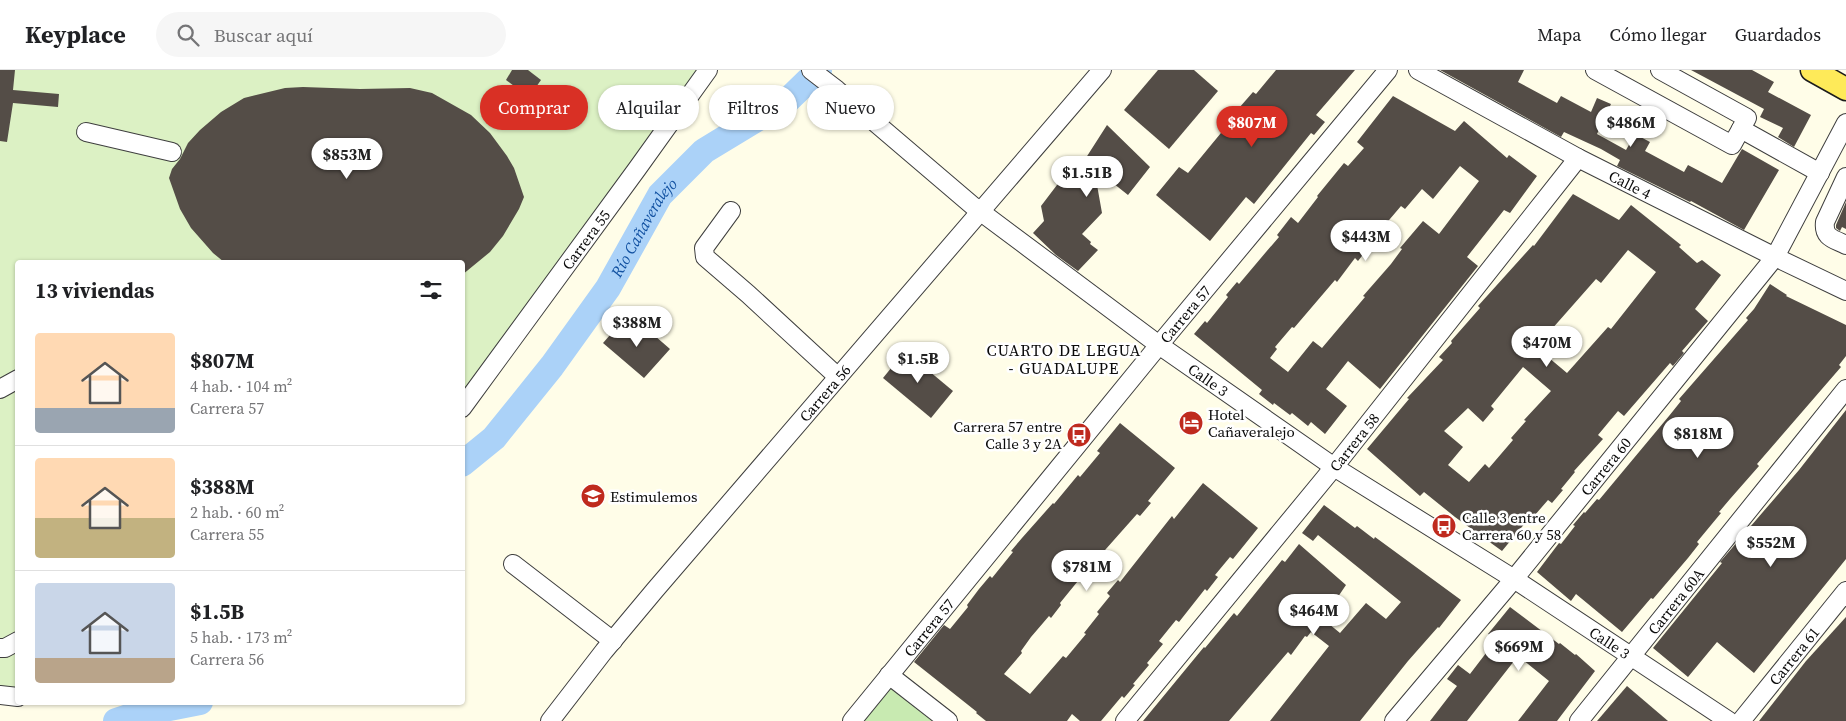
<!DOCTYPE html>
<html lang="es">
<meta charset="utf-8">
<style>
body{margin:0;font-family:"Source Serif 4",serif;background:#f6f6f6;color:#202124;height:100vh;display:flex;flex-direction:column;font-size:19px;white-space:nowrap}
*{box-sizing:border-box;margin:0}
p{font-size:16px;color:#757577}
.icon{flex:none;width:28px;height:28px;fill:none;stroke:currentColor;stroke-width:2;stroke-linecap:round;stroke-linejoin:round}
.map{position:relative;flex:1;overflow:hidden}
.drawer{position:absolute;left:15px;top:190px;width:450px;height:445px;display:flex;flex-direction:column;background:#fff;border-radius:5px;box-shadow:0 1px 4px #0004}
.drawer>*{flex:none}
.top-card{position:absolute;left:480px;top:15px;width:475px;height:45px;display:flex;gap:10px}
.price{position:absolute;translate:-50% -42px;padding:0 11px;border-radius:18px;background:#fff;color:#222;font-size:16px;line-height:32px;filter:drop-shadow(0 1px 2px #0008)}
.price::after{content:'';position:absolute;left:50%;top:30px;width:15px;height:11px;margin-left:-8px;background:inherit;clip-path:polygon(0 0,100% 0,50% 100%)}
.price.selected{background:#d93025;color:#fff}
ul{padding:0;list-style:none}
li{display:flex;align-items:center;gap:15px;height:125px;padding:0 20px}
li+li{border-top:1px solid #e0e0e0}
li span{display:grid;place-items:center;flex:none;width:140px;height:100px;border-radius:5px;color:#555}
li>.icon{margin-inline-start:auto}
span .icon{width:60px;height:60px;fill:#fffc;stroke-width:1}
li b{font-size:21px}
h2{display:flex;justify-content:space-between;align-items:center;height:60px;padding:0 20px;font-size:21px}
.chip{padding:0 18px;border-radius:22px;background:#fff;box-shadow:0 1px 4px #0004;font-size:18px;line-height:45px}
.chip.selected{background:#d93025;color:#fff}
header{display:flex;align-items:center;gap:30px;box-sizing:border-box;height:70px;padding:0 25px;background:#fff;border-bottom:1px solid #e0e0e0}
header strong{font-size:24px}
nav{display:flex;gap:28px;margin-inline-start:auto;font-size:18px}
.search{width:350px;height:45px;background:#f6f6f6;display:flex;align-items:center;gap:12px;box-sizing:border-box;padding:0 18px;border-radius:28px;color:#757577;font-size:19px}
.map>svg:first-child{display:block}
.green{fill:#c8eab1}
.pitch{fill:#dcf1c4}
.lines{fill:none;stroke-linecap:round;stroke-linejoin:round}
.river{stroke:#abd2f8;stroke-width:26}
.building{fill:#544d47;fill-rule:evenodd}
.minor-casing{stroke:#3e3e3e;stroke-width:20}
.major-casing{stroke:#1c1c1c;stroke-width:25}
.minor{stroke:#fff;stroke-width:18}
.major{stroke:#feea59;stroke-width:22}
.labels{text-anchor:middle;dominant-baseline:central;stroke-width:5;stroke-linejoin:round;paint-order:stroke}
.street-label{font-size:15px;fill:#0b0b0b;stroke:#fff}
.poi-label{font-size:15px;fill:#0b0b0b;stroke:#fff;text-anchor:start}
.water-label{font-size:16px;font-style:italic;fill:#1050a0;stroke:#fff}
.neighbourhood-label{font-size:16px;letter-spacing:1px;fill:#0b0b0b;stroke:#fff}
</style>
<header>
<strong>Keyplace</strong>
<div class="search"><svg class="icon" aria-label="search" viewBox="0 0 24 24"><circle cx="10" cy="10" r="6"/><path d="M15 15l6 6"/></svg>Buscar aquí</div>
<nav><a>Mapa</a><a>Cómo llegar</a><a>Guardados</a></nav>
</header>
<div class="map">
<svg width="1846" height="651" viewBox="0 0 1846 651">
<rect width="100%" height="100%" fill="#fffde8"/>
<path class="green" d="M889,605l59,46h-96z"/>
<path class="pitch" d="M0,0h708l-245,338 -1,-146h-444l-1,435 -17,-2z"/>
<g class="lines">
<g class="river">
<path id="s1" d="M462,394l32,-26 58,-72 56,-78 52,-93 44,-44 84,-51 31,-30"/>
<path d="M116,651l18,-6 66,-13"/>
</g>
</g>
<g class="building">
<path d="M0,0h15l-2,20 46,4 -1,13 -45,-4 -6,39 -7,-1z"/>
<path d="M512,0h16l13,10 -12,17 -23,-17z"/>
<path d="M1158,0h36l24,21 -49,58 -45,-39z"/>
<path d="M1276,0h79l-39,45 9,7 -11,13 -3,-2 -57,71 -8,-7 -36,44 -54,-46 23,-28 9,6 42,-51 -2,-1 11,-13 14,-16 3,2z"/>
<path d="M1440,0h84l-6,12 39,21 4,-7 30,16 6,-14 14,6 -14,30 29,16 9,-16 15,8 -5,9 39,21 4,-7 34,18 20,-34 37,21 -35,60 -53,-29 -1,1 -73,-36 3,-6 -19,-11 -37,-17 -3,5z"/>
<path d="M1691,0h61l22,12 -6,10 43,23 -17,32 -16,-10 5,-9 -23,-11 4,-8z"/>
<path d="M303,17l57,2 50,-1 22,5 39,22 19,18 17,23 7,12 10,29 -5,12 -16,27 -13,16 -28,23v-13h-238l-11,-9 -22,-25 -11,-19 -11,-31 3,-9 8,-10 8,-16 12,-13 21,-18 23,-14 41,-10z"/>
<path d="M1393,26l62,35 9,-10 43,37 2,-3 28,21 -27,37 -6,-3 -37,47 11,9 -98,123 -32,-28 -22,28 21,17 -22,28 -14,-12 -3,4 -16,-13 -2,2 -16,-12 -1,2 -14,-11 3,-4 -68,-56 11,-13 2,2 21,-26 -2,-2 11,-13 2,2 27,-32 13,-15 -2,-2 14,-18 7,6 20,-26 -1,-1 27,-33 4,3 16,-18 -7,-6zM1460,96l19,15 -40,53 -16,-13 -23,27 2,1 -11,15 -28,32 2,1 -43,51 -9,-7 -25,31 -18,-14 7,-9 -2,-2 17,-20 2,1 41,-48 2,2 18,-24 3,3 11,-14 -2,-1 34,-40 4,3 17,-20 11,10z"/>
<path d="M1107,55l43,42 -22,28 -34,-27 8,45 -20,21 9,8 -1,2 8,6 -20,21 -22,-16 -23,-22 11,-12 -3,-15 35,-46 6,4z"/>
<path d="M1573,124l46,26 12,-15 50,40 -2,2 18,16 5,-3 19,15 -26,34 13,12 -26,30 2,2 -11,13 -3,-3 -46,53 -6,-5 -20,24 5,4 -29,32 1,1 -14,17 2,1 -11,13 -4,-3 -20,23 -2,-1 -24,29 -47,-34 -31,-25 -4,4 -53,-47 42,-50 -2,-1 36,-38 -4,-3 13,-14 -1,-2 29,-33 -2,-2 55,-61 1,1zM1628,180l28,22 -45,57 -3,-2 -41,46 -31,-26 60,-68 5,4zM1523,297l28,24 -27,29 2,1 -15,17 2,2 -24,28 -4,-4 -16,18 -21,-17 15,-18 -19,-16 24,-23 15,14 11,-13 -3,-3z"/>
<path d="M1846,132v27l-4,-2 -2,4 -4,-3v-3z"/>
<path d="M1770,214l17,11 -1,1 60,29v31l-7,9 2,2 -84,97 2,2 -29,33 -11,13 2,1 -24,29 2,2 -11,14 -35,41 -2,-1 -29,34 -46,-38 -5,7 -34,-29 22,-29 2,1 14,-18 -2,-1 11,-13 1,1 12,-14 2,1 70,-84 12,-15 -2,-2 69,-79 -2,-2 8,-9z"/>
<path d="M624,249l17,15 6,-5 23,20 -26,29 -41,-35z"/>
<path d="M905,281l48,40 -22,27 -48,-40z"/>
<path d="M1846,340v149l-92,114 -37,-31 -29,35 -35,-29 69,-85 -2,-1 79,-92z"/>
<path d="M1120,353l55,45 -27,33 3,2 -11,13 -3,-2 -55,62 -22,27 1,2 -10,13 -2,-2 -18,21 -10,14 1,2 -18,21 26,20 33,-38 3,2 20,-24 -2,-1 15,-19 -2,-2 13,-16 -3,-3 11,-13 2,2 52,-66 2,3 29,-36 55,45 -25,31 -3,-2 -15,18 3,2 -11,14 -2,-2 -26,33 -3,-2 -17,21 4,3 -16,19 2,2 -16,19 2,1 -11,13 -2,-2 -21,25h-21l-8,-7 -5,7h-81l-10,-8 1,-1 -63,-50 30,-37 6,4 18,-22 -1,-2 12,-16 11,-13 2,2 21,-26 -2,-1 11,-13 31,-35 1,1 24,-29 2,2 20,-24 -3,-2z"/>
<path d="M1324,435l31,23 2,-2 17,13 1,-2 86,63 -22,28 -1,-1 -30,34 -48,60h-90l59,-75 -18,-14 -4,5 -2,-1 -14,19 -3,-3 -59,69h-86l61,-74 1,1 29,-35 3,3 45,-56 3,2 14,-18 47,41 -23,34 17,14 26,-30 20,16 15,-17 -83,-67 -5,6 -11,-8z"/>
<path d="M1510,537l49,37 1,-1 15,12 1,-1 19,17 -38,50h-39l31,-40 -31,-25 -51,65h-37l27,-35 -10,-7 11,-14 12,9 26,-34 -8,-6z"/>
<path d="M1846,547v104h-87l47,-60z"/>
<path d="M1627,616l41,35h-71z"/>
</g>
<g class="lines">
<defs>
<g id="minor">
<path id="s2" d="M811,0l26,20 136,116 186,139 175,122 180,112 215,142"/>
<path id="s3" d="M1418,0l160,88 197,99 71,34"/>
<path d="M1595,0l137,75 15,-27 -87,-48"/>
<path d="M1741,59l79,44"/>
<path d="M86,62l86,20"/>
<path d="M1846,107l-21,45c-2,16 9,17 21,23"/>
<path d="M731,141l-27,37 1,9 43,37 90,83"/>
<path d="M0,319l18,-10"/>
<path id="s4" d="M462,338l175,-239 71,-99"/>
<path d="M513,494l100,77"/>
<path d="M0,578h5l13,-7"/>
<path d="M889,605l59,46"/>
<path d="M0,625l18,2"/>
<path id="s5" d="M550,651l54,-70 51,-61 447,-520"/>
<path id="s6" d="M852,651l307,-376 229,-275"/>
<path id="s7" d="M1125,651l209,-254 244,-309"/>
<path id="s8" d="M1394,651l120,-142 261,-322 71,-134"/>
<path id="s9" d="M1579,651l267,-332"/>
<path id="s10" d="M1741,651l105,-130"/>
</g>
<path id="major" d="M1812,0l34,19"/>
</defs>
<use href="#minor" class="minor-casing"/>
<use href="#major" class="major-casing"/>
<use href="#minor" class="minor"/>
<use href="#major" class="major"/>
</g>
<defs>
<symbol id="hotel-disc" viewBox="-11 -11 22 22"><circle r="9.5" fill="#bf2a1e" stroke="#fff"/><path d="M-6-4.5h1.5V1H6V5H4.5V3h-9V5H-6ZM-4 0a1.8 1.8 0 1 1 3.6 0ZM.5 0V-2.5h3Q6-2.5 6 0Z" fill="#fff"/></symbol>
<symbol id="bus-disc" viewBox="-11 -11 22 22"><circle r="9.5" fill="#bf2a1e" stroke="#fff"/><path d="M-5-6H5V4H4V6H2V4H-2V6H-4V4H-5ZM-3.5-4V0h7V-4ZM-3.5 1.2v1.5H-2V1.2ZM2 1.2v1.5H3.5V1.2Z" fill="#fff"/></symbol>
<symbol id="school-disc" viewBox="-11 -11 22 22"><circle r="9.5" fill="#bf2a1e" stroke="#fff"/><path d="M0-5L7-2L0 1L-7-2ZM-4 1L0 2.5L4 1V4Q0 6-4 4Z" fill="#fff"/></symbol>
</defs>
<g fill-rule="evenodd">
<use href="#hotel-disc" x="1177" y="339" width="28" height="28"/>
<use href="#bus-disc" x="1065" y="351" width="28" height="28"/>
<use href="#school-disc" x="579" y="412" width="28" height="28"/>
<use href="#bus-disc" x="1430" y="442" width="28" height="28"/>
</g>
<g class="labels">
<g class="street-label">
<text stroke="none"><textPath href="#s3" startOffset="241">Calle 4</textPath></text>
<text stroke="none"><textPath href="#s4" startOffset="209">Carrera 55</textPath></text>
<text stroke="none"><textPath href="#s6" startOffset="526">Carrera 57</textPath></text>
<text stroke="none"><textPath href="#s2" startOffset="504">Calle 3</textPath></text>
<text stroke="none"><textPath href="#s5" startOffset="428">Carrera 56</textPath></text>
<text stroke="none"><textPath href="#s7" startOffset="361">Carrera 58</textPath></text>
<text stroke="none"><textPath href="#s8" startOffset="331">Carrera 60</textPath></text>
<text stroke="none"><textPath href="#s9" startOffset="154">Carrera 60A</textPath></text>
<text stroke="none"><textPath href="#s6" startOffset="121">Carrera 57</textPath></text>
<text stroke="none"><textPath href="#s2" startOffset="984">Calle 3</textPath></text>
<text stroke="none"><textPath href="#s10" startOffset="84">Carrera 61</textPath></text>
</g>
<g class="poi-label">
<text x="1208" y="344">Hotel<tspan x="1208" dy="17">Cañaveralejo</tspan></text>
<text x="1062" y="356" text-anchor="end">Carrera 57 entre<tspan x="1062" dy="17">Calle 3 y 2A</tspan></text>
<text x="610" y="426">Estimulemos</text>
<text x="1462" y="447">Calle 3 entre<tspan x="1462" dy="17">Carrera 60 y 58</tspan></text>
</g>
<g class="water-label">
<text stroke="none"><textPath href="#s1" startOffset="300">Río Cañaveralejo</textPath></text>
</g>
<g class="neighbourhood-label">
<text x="1064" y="280">CUARTO DE LEGUA<tspan x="1064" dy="18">- GUADALUPE</tspan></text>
</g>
</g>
</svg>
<b class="price selected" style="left:1252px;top:78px">$807M</b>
<b class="price" style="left:1631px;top:78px">$486M</b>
<b class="price" style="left:347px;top:110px">$853M</b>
<b class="price" style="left:1087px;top:128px">$1.51B</b>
<b class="price" style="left:1366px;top:192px">$443M</b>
<b class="price" style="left:637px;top:278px">$388M</b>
<b class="price" style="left:1547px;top:298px">$470M</b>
<b class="price" style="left:918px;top:314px">$1.5B</b>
<b class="price" style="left:1698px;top:389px">$818M</b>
<b class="price" style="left:1771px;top:498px">$552M</b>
<b class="price" style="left:1087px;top:522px">$781M</b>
<b class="price" style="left:1314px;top:566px">$464M</b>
<b class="price" style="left:1519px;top:602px">$669M</b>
<div class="top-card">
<a class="chip selected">Comprar</a>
<a class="chip">Alquilar</a>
<a class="chip">Filtros</a>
<a class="chip">Nuevo</a>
</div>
<section class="drawer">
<h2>13 viviendas<svg class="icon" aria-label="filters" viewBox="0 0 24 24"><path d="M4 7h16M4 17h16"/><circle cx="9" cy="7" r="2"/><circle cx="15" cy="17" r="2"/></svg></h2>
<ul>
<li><span style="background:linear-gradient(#ffd9b3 75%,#9aa5b1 0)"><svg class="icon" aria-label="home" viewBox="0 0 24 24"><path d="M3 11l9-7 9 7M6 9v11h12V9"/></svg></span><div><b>$807M</b><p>4 hab. · 104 m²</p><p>Carrera 57</p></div></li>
<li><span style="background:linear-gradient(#ffd9b3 60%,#c2b280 0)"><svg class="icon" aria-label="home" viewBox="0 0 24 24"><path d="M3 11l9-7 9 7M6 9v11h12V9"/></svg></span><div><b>$388M</b><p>2 hab. · 60 m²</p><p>Carrera 55</p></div></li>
<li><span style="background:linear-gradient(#c9d6e8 75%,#b9a48a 0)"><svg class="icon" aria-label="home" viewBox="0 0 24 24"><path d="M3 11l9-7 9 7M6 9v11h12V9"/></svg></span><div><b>$1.5B</b><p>5 hab. · 173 m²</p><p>Carrera 56</p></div></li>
</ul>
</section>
</div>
